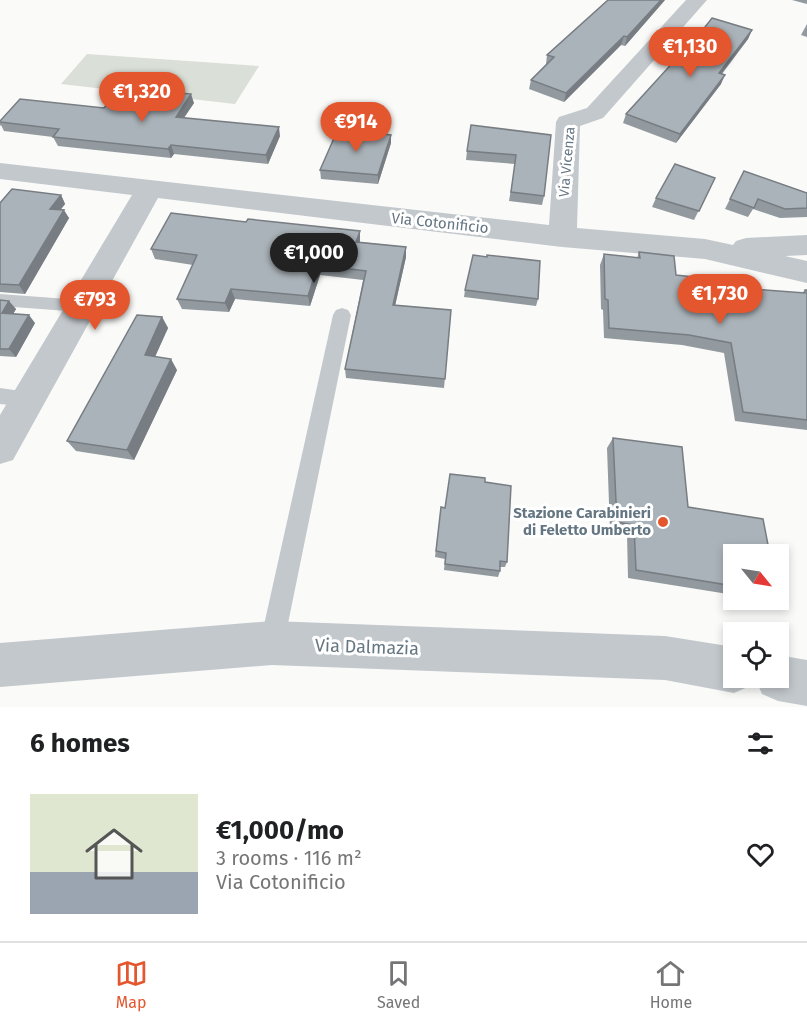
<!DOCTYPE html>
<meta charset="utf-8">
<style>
body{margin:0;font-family:"Fira Sans",sans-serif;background:#f2f2f2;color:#202124;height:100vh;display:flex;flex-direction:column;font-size:22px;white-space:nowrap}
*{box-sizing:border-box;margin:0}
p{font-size:20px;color:#757577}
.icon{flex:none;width:33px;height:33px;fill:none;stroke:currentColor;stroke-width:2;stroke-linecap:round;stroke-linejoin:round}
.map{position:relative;height:707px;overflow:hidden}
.drawer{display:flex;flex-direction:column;background:#fff;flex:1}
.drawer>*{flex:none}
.needle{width:39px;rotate:120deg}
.tools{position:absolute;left:723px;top:544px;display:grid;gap:12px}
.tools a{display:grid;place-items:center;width:66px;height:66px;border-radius:0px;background:#fff;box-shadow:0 3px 9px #0003;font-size:30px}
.price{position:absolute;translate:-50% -51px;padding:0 14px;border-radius:21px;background:#e4572e;color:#fff;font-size:20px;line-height:39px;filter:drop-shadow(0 2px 3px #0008)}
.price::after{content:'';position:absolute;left:50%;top:36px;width:18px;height:14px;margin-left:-9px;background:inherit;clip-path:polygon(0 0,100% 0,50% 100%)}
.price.selected{background:#222;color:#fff}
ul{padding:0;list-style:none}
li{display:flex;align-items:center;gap:18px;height:150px;padding:0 30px}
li+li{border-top:2px solid #e0e0e0}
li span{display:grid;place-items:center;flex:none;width:168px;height:120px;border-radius:0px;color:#555}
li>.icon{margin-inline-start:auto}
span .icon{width:72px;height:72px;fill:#fffc;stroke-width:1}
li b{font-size:26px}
h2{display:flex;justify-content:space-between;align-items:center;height:72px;padding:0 30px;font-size:26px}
.tab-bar{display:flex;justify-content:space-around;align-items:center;height:84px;border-top:2px solid #e0e0e0;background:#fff;font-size:16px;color:#757577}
.tab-bar a{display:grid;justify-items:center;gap:3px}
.tab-bar .selected{color:#e4572e}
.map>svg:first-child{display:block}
.green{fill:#dadfd7}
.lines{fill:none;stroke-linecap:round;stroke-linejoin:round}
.service{fill:#c3c8cc;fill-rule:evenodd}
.minor{fill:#c3c8cc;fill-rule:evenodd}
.wall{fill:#929a9f}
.shaded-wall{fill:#777d82}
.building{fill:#aab3b9;stroke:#777d82;stroke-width:1.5}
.poi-dot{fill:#e4572e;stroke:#fff;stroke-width:2}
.labels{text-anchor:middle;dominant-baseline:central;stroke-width:6;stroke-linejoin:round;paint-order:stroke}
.far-street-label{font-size:14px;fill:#657683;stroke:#fff}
.street-label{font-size:15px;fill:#657683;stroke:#fff}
.poi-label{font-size:15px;font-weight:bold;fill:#657683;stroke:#fff;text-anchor:end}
.near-street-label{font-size:18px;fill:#657683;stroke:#fff}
</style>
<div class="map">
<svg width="807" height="707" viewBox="0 0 807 707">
<rect width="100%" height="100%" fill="#fafaf8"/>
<path class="green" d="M87,54l172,12 -24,38 -174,-20z"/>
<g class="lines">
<g class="service">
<path d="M0,294l81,6 6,1 3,5 -3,5 -6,1 -81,-6z"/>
<path d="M342,308l6,2 3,5 -67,328 -3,9 -9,3 -9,-3 -3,-9 73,-328 3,-5z"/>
<path d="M0,388l35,5 2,6 -2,6 -7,2 -28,-3z"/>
</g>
<g class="minor">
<path d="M686,0h21l-104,118 -23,8 -3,102 128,11 28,6 3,-4 10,-3 61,-3v20l-22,1 22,5v22l-102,-24 -143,-12 -404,-49 -145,262 -13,4v-49l132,-220 -132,-16v-16l549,62 7,-103 3,-5 28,-9z"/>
<path d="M272,621l393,15 69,11v31h19l-3,8 -16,7 -69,-13 -393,-15 -272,22v-44z"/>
<path d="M778,655l29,5v46l-29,-5 -16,-7 -7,-16h23z"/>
</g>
</g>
<g class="wall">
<path d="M665,0l-40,46 -4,-1 -57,57 -35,-13 2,-9 16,-16h-1l1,-9z"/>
<path d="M792,0h15v4z"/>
<path d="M807,24v13l-6,-2z"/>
<path d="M752,30l-4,9 -26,35 -1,10 -45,59 -53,-20 3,-9 53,-54z"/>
<path d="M194,103l-10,15 96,18 -12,28 -94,-10 -3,4 -113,-12 -5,-9 -49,-6 -3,-6 -1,1v-4l104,-14z"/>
<path d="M551,135l-7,61 -2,9 -33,-4 6,-37 -49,-4 1,-9z"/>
<path d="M391,143l-13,41 -57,-5 -1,-9z"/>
<path d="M744,171l63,22v24l-27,1 -27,-9 -5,8 -23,-8z"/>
<path d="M715,178l-21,42 -42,-13 4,-9z"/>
<path d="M61,195l4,9 -4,5 8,9 -44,76 -25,-2v-89z"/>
<path d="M360,231v11l46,5v10l-11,48 56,5 -7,78 -98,-10 -1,-9 18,-89 -43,-5 -10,31 -75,-7 -6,13 -47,-3 -5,-10 16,-34 -38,-6 -4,-10z"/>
<path d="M639,252l37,23 74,14 52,4 3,-3h2v140l-72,-9 -11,-68 -42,-8 -78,-7 -1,-28 -2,-1 -1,-44 4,-11 33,4z"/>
<path d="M487,257l51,42 -2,7 -72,-9 1,-7z"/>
<path d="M0,300l16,9 -3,5 22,9 -19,34 -16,-1z"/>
<path d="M162,317l6,11 -13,28 22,14 -43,90 -58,-9 -9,-10z"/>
<path d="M613,438l75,69 46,48v40l-106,-17 -1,-44 -17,-3 -3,-83z"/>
<path d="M485,482l22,80 -2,5h-5v4l-2,6 -54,-7 1,-11 -10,-2 6,-50 4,1z"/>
</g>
<g class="shaded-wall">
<path d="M661,0h4l-40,46 2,-9z"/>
<path d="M752,30l-4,9 -33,43 4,-9z"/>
<path d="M624,36l-3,9 -57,57 2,-9z"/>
<path d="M725,75l-4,9 -45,59 4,-9z"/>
<path d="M191,94l3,9 -16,23 -2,-9z"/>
<path d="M279,127l1,9 -12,28 -2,-9z"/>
<path d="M391,135v8l-13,41v-9z"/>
<path d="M171,145l3,9 -3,4 -3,-9z"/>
<path d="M61,195l4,9 -10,13 -5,-8z"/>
<path d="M64,210l5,8 -44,76 -6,-9z"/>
<path d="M360,231v10l-3,11 -1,-10z"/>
<path d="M406,247v10l-13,58v-10z"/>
<path d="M318,265l2,10 -10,31 -2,-10z"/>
<path d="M231,289l4,10 -6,13 -4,-9z"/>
<path d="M9,301l7,8 -7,12 -7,-8z"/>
<path d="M29,315l6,8 -19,34 -7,-8z"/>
<path d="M162,317l6,11 -17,38 -6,-11z"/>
<path d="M171,359l6,11 -43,90 -7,-10z"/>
</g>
<g class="building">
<path d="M608,0h53l-34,37 -3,-1 -58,57 -35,-13 23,-23 -7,-2z"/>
<path d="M712,18l40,12 -33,43 6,2 -45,59 -54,-20 50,-55 3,1z"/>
<path d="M121,87l70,7 -15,23 103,10 -13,28 -95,-10 -3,4 -115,-12 6,-8 -59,-7v-1l20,-22 84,9z"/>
<path d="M471,125l80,10 -7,61 -33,-4 5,-37 -49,-4z"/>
<path d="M338,129l53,6 -13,40 -58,-5z"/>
<path d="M675,164l40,14 -16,33 -43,-13z"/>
<path d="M744,171l63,22v15l-22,1 -27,-10 -4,9 -24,-9z"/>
<path d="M12,189l49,6 -11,14 14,1 -45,75 -19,-1v-81z"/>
<path d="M171,213l75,9 2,-3 112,12 -4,11 50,5 -13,58 58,5 -6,69 -100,-10 21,-98 -48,-6 -10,31 -77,-7 -6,14 -48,-4 20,-44 -46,-6z"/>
<path d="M639,252l35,4 2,19 73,8 1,6 55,4v-3h2v130l-64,-8 -12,-69 -42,-8 -80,-7 -1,-28 -3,-1 -1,-45 36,4z"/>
<path d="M473,255l14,2v-2l53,6 -2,38 -73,-9z"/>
<path d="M0,300l9,1 -7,12 27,2 -20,34h-9z"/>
<path d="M137,315l25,2 -17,38 26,4 -44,91 -60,-9z"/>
<path d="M613,438l69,9 6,60 75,12 7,36h-36v31l-98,-16 -2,-45 -17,-3z"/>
<path d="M450,474l35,4v4l26,4 -4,76 -7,-1v10l-55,-7 1,-11 -10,-2 5,-44 4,1z"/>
</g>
<circle class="poi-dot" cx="663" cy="522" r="6"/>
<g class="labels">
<g class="far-street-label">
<text transform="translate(567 162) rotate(-85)">Via Vicenza</text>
</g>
<g class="street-label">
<text transform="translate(440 223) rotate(6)">Via Cotonificio</text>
</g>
<g class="poi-label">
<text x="651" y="513">Stazione Carabinieri<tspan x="651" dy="17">di Feletto Umberto</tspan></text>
</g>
<g class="near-street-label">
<text transform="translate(367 647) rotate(2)">Via Dalmazia</text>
</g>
</g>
</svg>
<div class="tools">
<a><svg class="needle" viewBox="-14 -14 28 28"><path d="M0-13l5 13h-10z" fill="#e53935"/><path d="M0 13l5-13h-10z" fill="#757577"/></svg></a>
<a><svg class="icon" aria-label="locate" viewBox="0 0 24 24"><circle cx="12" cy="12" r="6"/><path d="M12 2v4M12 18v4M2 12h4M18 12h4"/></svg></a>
</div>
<b class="price" style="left:690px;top:78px">€1,130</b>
<b class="price" style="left:142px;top:123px">€1,320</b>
<b class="price" style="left:356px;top:153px">€914</b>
<b class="price selected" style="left:314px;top:284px">€1,000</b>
<b class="price" style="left:720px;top:325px">€1,730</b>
<b class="price" style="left:95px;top:331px">€793</b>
</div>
<section class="drawer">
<h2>6 homes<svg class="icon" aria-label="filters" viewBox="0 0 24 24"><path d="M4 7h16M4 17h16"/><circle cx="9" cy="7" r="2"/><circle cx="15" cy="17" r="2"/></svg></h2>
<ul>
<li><span style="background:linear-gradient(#dfe7d0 65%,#9aa5b1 0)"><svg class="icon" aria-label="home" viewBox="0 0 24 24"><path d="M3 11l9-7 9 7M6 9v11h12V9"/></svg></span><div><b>€1,000/mo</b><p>3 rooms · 116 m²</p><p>Via Cotonificio</p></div><svg class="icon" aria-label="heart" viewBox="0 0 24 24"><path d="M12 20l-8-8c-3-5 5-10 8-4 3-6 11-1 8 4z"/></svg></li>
</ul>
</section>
<nav class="tab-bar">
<a class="selected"><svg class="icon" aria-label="map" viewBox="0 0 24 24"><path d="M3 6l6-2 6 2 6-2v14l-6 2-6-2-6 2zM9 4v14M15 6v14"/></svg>Map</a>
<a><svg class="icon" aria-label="saved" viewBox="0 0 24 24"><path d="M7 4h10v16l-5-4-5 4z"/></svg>Saved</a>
<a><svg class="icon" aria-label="home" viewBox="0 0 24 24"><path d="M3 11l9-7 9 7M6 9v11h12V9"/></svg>Home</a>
</nav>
